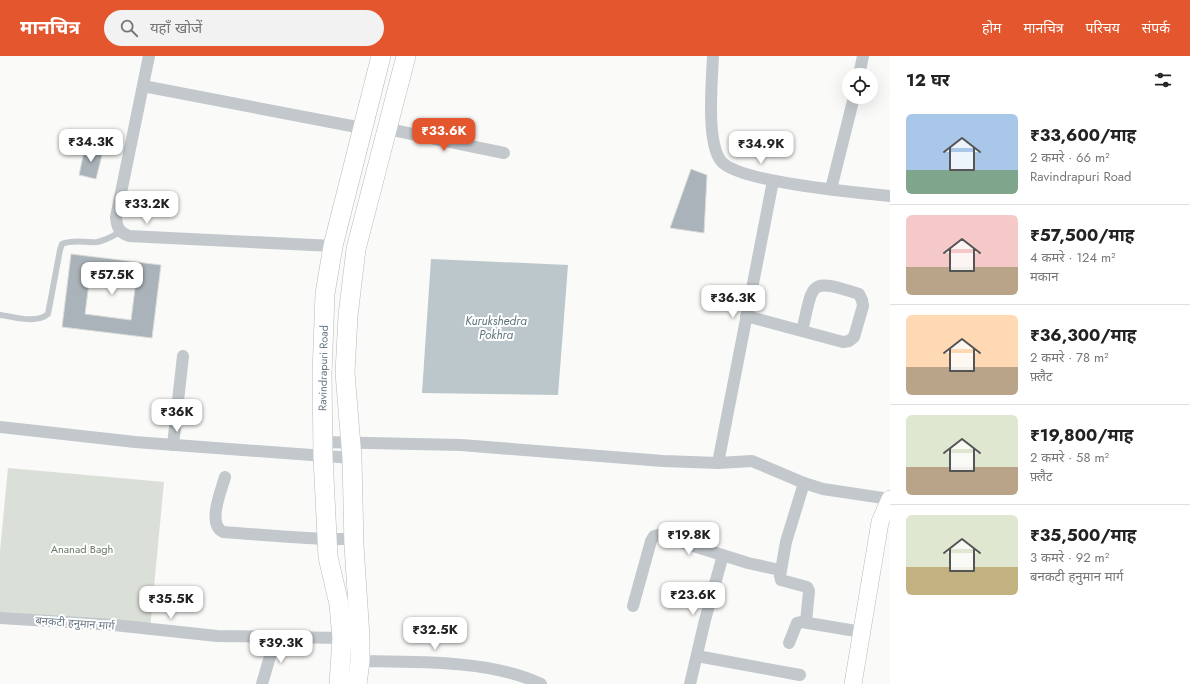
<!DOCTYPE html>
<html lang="hi">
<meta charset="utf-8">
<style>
body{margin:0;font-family:Jost,"Noto Sans Devanagari",sans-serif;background:#f2f2f2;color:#222;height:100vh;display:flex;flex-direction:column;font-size:15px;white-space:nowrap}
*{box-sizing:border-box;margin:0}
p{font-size:13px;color:#767676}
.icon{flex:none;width:22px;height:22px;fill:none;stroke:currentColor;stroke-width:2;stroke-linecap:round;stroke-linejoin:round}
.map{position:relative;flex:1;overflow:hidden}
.drawer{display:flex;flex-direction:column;background:#fff;width:300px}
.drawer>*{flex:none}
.fabs{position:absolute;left:842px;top:12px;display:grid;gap:8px}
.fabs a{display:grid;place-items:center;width:36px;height:36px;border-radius:50%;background:#fff;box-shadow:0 4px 16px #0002;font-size:20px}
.price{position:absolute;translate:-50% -34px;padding:0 9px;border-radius:8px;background:#fff;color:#222;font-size:13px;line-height:26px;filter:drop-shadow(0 1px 2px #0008)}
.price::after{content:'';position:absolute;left:50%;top:24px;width:12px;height:9px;margin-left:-6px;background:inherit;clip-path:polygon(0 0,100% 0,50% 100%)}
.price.current{background:#e4572e;color:#fff}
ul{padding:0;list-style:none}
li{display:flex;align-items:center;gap:12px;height:100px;padding:0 16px}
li+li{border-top:1px solid #e0e0e0}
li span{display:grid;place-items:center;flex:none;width:112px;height:80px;border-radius:6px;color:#555}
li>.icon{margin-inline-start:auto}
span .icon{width:48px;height:48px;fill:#fffc;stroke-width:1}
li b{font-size:17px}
h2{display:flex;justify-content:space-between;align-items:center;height:48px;padding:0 16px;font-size:17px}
header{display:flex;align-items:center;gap:24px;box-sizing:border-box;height:56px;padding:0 20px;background:#e4572e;color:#fff}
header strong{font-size:19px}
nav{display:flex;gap:22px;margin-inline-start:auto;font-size:14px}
.search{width:280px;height:36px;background:#f2f2f2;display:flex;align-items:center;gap:10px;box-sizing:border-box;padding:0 14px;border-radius:22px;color:#767676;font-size:15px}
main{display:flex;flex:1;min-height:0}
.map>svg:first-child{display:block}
.green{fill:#dadfd7}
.water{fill:#bbc7cb}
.building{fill:#aab3b9;stroke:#dcdcda;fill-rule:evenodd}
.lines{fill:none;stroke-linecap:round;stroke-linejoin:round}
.secondary-casing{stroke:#b3babf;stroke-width:18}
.primary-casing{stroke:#b5babe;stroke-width:20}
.lane{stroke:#c3c8cc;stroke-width:6}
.street{stroke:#c3c8cc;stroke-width:12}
.secondary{stroke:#fff;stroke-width:17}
.primary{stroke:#fff;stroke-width:19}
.labels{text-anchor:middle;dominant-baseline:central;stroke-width:4;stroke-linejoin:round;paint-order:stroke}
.street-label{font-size:11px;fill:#657683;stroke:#fff}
.park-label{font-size:11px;fill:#687a64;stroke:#fff}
.water-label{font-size:12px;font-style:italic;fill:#60757c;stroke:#fff}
</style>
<header>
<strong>मानचित्र</strong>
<div class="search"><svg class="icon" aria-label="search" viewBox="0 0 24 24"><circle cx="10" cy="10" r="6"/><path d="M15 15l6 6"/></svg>यहाँ खोजें</div>
<nav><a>होम</a><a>मानचित्र</a><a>परिचय</a><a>संपर्क</a></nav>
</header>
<main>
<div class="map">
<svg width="890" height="628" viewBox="0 0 890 628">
<rect width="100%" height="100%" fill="#fafaf8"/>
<path class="green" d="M8,412l156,14 -14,147 -150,-13v-65z"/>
<path class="water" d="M431,203l137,6 -10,130 -136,-2z"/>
<g class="building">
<path d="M85,91l18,4 -7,28 -17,-4z"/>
<path d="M691,113l16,6 -3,58 -34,-5z"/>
<path d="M71,198l90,11 -9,73 -90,-11zM90,219l46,6 -5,39 -46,-6z"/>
</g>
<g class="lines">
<defs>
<path id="secondary" d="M853,628l27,-162 10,-23"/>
<g id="primary">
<path d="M339,628l3,-46 -3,-34 -11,-47 -5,-100 -1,-83 3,-80 8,-48 48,-190"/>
<path d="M357,628l3,-23v-24l-6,-91 -2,-88 -7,-85 3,-57 8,-67 50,-193"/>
</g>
</defs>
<use href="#secondary" class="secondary-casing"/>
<use href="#primary" class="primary-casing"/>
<path class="lane" d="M0,259c15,2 36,9 48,-1l12,-64 2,-6c12,-5 23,-1 35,-2 8,-1 16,-6 23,-10"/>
<g class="street">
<path d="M149,0l-33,161c1,11 3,15 13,19l204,10"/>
<path d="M713,0c-1,25 -7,86 8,105 16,21 139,32 169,35"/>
<path d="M859,19l4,-19"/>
<path d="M143,30l219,42"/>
<path d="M388,73l116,24"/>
<path d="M831,133l23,-92"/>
<path d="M746,260l97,26 6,-1 5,-4 9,-31 -1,-6 -3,-6c-51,-16 -45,-13 -57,37"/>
<path d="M0,371l135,15 217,16"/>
<path d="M323,386l138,3 202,16 55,2 34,-2 52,22 19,6 67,10"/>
<path d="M173,389l10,-89"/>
<path d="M718,407l55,-282"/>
<path d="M225,421c-4,14 -18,47 -2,55 44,3 87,8 131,7"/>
<path d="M804,427l-18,59 -6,34 1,4 26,7 2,4 -3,31"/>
<path d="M633,550l18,-65 3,-5 4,-1 90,28 32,7"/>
<path d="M0,562l114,7 103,11 125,2"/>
<path d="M789,587l8,-20 5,-1 60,10"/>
<path d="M697,600l103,19"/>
<path d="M353,605c56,1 137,-2 188,23"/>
<path d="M262,628l14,-48"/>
<path d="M690,628l15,-64 18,-65"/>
</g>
<use href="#secondary" class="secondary"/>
<use href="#primary" class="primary"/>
</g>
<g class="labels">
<g class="street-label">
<text transform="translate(323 312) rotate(-89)">Ravindrapuri Road</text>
<text transform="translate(75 567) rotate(4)">बनकटी हनुमान मार्ग</text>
</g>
<g class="park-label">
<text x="82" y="493">Ananad Bagh</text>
</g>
<g class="water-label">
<text x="496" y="265">Kurukshedra<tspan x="496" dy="14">Pokhra</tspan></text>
</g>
</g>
</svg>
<div class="fabs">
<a><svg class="icon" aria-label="locate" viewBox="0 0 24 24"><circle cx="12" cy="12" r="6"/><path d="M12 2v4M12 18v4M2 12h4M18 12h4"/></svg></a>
</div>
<b class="price current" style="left:444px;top:96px">₹33.6K</b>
<b class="price" style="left:91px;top:107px">₹34.3K</b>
<b class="price" style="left:761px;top:109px">₹34.9K</b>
<b class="price" style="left:147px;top:169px">₹33.2K</b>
<b class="price" style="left:112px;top:240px">₹57.5K</b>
<b class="price" style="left:733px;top:263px">₹36.3K</b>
<b class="price" style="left:177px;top:377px">₹36K</b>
<b class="price" style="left:689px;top:500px">₹19.8K</b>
<b class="price" style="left:693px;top:560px">₹23.6K</b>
<b class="price" style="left:171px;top:564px">₹35.5K</b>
<b class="price" style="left:435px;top:595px">₹32.5K</b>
<b class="price" style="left:281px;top:608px">₹39.3K</b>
</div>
<section class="drawer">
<h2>12 घर<svg class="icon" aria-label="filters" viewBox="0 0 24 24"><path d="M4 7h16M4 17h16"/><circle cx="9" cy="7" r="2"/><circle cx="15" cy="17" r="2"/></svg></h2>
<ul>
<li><span style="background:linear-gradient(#a9c7e8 70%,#7fa58c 0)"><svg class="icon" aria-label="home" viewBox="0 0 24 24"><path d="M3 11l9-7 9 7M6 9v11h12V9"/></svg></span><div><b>₹33,600/माह</b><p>2 कमरे · 66 m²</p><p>Ravindrapuri Road</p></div></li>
<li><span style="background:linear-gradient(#f6c9c9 65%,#b9a48a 0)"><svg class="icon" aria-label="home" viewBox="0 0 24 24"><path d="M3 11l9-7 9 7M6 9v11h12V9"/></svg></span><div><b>₹57,500/माह</b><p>4 कमरे · 124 m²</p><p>मकान</p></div></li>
<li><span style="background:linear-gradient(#ffd9b3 65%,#b9a48a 0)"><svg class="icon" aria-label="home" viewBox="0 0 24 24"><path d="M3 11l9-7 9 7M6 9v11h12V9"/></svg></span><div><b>₹36,300/माह</b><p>2 कमरे · 78 m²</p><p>फ़्लैट</p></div></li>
<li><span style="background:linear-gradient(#dfe7d0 65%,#b9a48a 0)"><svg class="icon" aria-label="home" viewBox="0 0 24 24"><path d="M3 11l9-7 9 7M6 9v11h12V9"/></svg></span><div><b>₹19,800/माह</b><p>2 कमरे · 58 m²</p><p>फ़्लैट</p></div></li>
<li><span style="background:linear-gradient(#dfe7d0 65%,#c2b280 0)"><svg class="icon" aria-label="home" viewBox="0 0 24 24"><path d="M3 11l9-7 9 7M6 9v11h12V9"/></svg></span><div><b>₹35,500/माह</b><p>3 कमरे · 92 m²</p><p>बनकटी हनुमान मार्ग</p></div></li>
</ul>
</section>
</main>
